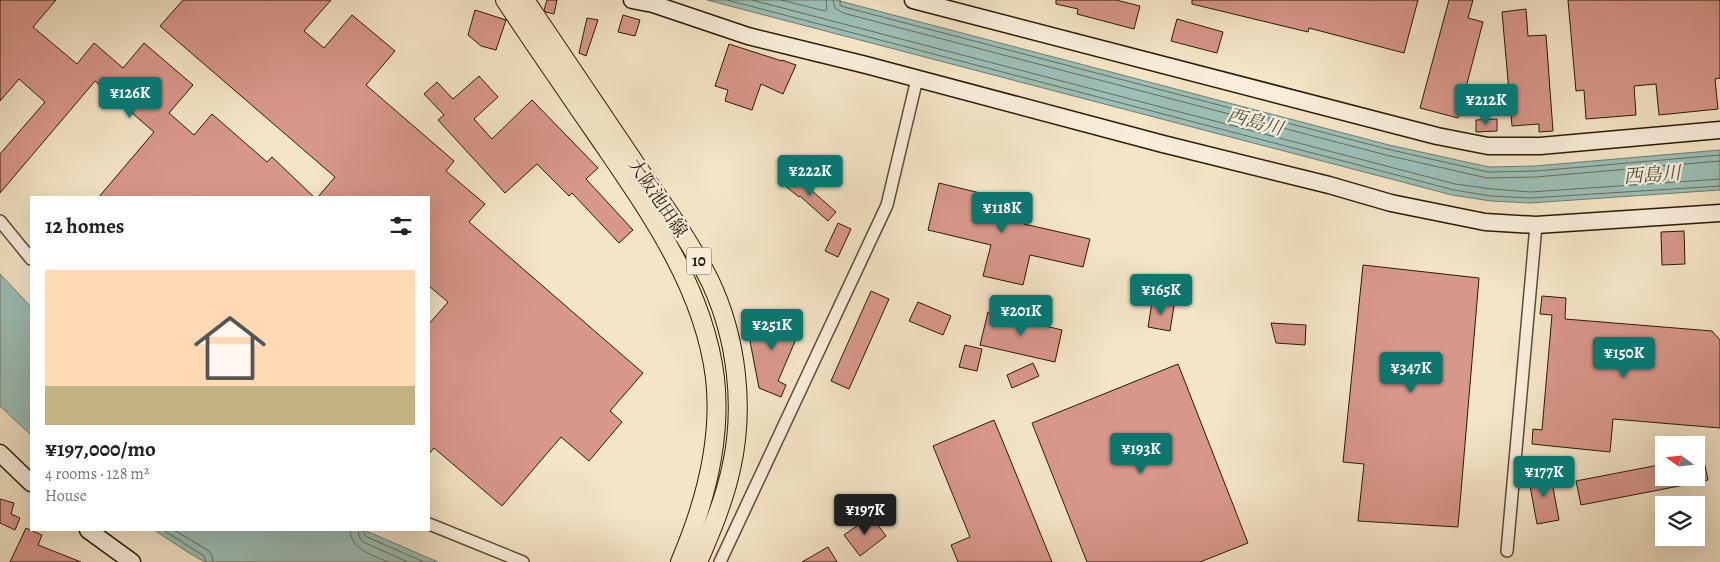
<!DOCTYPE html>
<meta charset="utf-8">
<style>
body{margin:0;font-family:Alegreya,"Noto Serif JP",serif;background:#f6f6f6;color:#222;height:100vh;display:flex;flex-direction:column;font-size:19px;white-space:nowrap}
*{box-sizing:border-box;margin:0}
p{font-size:16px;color:#767676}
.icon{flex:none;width:28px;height:28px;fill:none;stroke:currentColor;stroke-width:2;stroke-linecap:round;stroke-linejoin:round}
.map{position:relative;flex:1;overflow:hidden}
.drawer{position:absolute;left:30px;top:196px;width:400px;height:335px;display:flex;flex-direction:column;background:#fff;border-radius:0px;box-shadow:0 5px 20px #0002}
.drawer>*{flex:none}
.needle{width:32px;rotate:285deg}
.buttons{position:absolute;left:1655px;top:436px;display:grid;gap:10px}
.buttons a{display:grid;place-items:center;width:50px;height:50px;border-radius:0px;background:#fff;box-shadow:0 5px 20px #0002;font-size:25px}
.price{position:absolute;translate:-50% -42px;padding:0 11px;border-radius:5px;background:#0f766e;color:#fff;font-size:16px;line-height:32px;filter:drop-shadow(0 1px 2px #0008)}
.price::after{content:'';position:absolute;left:50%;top:30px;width:15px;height:11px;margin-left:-8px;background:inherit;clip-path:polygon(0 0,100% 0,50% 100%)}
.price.on{background:#222;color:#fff}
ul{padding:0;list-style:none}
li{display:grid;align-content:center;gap:10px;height:265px;padding:0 15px}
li+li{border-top:1px solid #e0e0e0}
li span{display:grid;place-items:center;height:155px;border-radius:0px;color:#555}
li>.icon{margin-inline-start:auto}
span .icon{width:90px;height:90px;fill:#fffc;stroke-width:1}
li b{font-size:21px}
h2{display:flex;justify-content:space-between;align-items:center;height:60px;padding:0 15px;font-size:21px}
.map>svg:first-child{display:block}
.water{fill:#9cbfb7;stroke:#6f7d6f}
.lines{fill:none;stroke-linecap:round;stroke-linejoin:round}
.shore{stroke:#646c5c;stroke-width:1}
.building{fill:#d8978b;stroke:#2b1a02}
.street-casing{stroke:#5d4d33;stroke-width:14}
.secondary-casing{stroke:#2b1a02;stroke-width:19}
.primary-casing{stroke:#2b1a02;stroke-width:20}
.street{stroke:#f8eedb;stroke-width:11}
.secondary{stroke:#f8eedb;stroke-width:16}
.primary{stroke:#f4e5c7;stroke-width:18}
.labels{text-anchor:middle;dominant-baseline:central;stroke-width:4.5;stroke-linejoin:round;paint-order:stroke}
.shield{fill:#f8eedb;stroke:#685a43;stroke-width:1}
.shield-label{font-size:16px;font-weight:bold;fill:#2b1a02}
.street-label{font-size:18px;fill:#2b1a02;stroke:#f8eedb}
.water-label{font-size:19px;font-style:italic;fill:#535441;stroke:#f8eedb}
</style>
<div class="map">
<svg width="1720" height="562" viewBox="0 0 1720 562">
<rect width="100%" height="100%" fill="#f4e5c7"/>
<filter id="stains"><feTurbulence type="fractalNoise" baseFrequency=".004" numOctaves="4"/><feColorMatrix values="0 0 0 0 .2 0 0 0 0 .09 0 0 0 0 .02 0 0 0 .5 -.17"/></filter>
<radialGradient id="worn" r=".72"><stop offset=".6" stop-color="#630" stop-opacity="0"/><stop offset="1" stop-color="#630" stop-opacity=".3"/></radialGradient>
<g class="water">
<path d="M707,0h129l553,145 100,22 46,-1 185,-16v40l-190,13 -39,-2 -39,-6z"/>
<path d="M0,274l31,33v128l-31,-29z"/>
<path d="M154,530h210l74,32h-233l-16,-9z"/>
</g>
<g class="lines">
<g class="shore">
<path d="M727,0l727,190 37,6 39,2 190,-12"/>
<path d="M752,0l703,184 37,5 38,3 190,-13"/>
<path d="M781,0l44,11 2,-2 -1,-9"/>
<path d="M833,0l2,8 8,5 543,142 101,23 49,-1 184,-16"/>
<path d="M840,0v5l4,2 543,142 101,23 48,-1 184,-16"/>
<path d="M163,530l41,26 2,6"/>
<path d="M174,530l35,21 3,5 1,6"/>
<path d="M350,530c1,20 23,25 38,32"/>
<path d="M358,530l1,6 4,6 45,20"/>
<path d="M364,530v4l3,3 57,25"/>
</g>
</g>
<g class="building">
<path d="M0,0h56l-23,27 44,37 17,-21 29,25 21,-25 49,42 -24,28 25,22 18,-21 55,48 5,-5 43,41h-217l56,-66 -59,-51 -95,112v-39l45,-52 -26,-23 -19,22z"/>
<path d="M183,0h148l-27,31 20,17 28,-33 43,36 -29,34 88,76 -8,10 39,33 -16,18 174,151 -33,38 12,11 -33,39 -28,-24 -59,69 -68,-58 -5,6v-130l19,-22 -19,-16v-88h-112l18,-21 -175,-151z"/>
<path d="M547,0h10l-3,14 -8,-2 -2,-2z"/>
<path d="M1056,0h60l24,6 -6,23 -57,-15 1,-5 -22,-5z"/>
<path d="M1192,0h226l-14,53 -95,-25 -1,4 -116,-28z"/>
<path d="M1449,0h24l-5,18 15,4 -25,96 -38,-10z"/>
<path d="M1568,0h152v78l-5,1 3,30 -59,6 -3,-31 -22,2 2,29 -50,4 -2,-29 -8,1z"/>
<path d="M1526,9l2,27 18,-1 7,96 -14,1v-8l-27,2 -10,-114z"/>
<path d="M475,10l31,10 -10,30 -15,-4 -13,-11z"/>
<path d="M623,15l17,5 -5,16 -17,-4z"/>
<path d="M587,18l11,2 -12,36 -7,-3z"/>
<path d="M1177,19l46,13 -6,21 -46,-12z"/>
<path d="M729,44l53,17v-1l14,5 -13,29 -22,-10 -9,26 -27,-9 3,-11 -13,-4z"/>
<path d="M479,76l19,21 -24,22 18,20 40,-39 66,68 -12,11 47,51 -14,13 -47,-50 -3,3 -32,-32 -32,29 -67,-73 6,-5 -20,-21 13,-12 16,17z"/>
<path d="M1497,119v12l-21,1v-12z"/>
<path d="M793,174l43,38 -8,9 -28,-25 -1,1 -15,-12z"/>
<path d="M939,183l41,10 -2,8 49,12 -3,11 66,15 -7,28 -53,-12 -7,30 -40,-9 8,-31 -63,-15z"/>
<path d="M838,223l13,6 -13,28 -13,-6z"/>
<path d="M1684,231l1,33 -23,1 -1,-33z"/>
<path d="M1363,265l116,13 -21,249 -100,-6 6,-57 -21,-2z"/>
<path d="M871,291l18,8 -40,90 -18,-8z"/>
<path d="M1542,296l24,2 -1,21 147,12 8,9v88l-107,-9 -3,33 -78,-8 1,-15 9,1 10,-115 -12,-1z"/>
<path d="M918,302l33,14 -8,19 -34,-14z"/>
<path d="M1152,302l22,4 -4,25 -22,-4z"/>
<path d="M988,312l74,18 -7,32 -75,-17z"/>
<path d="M745,315l30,13 6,-12 21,9 -24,56 8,4 -5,12 -22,-9z"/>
<path d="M1271,323l35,2 -1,20 -29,-2z"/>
<path d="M965,345l17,4 -5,22 -18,-4z"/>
<path d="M1033,363l6,13 -27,12 -5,-13z"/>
<path d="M1178,364l70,179 -48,19h-113l-55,-139z"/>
<path d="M994,420l58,142h-94l-7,-17 19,-8 -37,-91z"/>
<path d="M1696,446h5l7,34 -12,2z"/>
<path d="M1664,464v14h31v5l-114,22 -5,-24z"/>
<path d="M1550,471l9,49 -22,4 -9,-49z"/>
<path d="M0,499l14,4 -3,11 9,4 -5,12 -15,-7z"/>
<path d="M871,516l15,20 -26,20 -16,-21z"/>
<path d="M26,528l16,7 -4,10 43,17h-71z"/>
<path d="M828,547l9,15h-35z"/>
</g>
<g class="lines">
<defs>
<g id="street">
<path d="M0,221l31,38"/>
<path d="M429,524l94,38"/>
<path d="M1507,551l29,-326"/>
<path d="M720,562l167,-357 30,-126"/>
</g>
<g id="secondary">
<path d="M632,0l21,4 95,32 118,29 297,79 166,41 62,18 94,19 51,3 184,-12"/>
<path d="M913,0l524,136 51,10h52l180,-16"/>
<path d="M0,453l31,30"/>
<path d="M88,530l44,32"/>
</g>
<g id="primary">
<path d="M505,0c30,45 61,90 92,135 50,73 107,152 118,243 7,62 -11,128 -35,184"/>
<path d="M525,0c38,56 76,113 114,169 25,37 51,72 71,112 27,57 35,127 21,188 -7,32 -20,63 -33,93"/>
</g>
</defs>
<use href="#street" class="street-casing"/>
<use href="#secondary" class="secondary-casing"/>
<use href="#primary" class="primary-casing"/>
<use href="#street" class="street"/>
<use href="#secondary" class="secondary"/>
<use href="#primary" class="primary"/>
</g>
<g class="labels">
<rect class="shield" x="686.5" y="247.5" width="25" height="27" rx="4"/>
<g class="shield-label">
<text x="699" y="261">10</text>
</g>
<g class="street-label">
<text transform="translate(658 198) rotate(56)">大阪池田線</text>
</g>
<g class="water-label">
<text transform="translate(1255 122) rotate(15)">西島川</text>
<text transform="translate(1652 175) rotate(-4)">西島川</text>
</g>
</g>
<rect width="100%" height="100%" filter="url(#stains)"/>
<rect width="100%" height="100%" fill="url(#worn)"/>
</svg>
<div class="buttons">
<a><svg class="needle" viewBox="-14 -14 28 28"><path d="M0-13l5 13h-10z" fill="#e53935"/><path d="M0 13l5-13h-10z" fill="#767676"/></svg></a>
<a><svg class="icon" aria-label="layers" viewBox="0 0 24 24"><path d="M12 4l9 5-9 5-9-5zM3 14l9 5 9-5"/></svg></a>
</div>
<b class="price" style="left:130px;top:119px">¥126K</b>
<b class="price" style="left:1486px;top:126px">¥212K</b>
<b class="price" style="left:810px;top:197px">¥222K</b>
<b class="price" style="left:1002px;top:234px">¥118K</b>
<b class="price" style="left:1161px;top:316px">¥165K</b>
<b class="price" style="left:1021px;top:337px">¥201K</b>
<b class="price" style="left:772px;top:351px">¥251K</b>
<b class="price" style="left:1624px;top:379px">¥150K</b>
<b class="price" style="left:1411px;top:394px">¥347K</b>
<b class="price" style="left:1141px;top:475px">¥193K</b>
<b class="price" style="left:1544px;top:498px">¥177K</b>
<b class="price on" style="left:865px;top:536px">¥197K</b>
<section class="drawer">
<h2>12 homes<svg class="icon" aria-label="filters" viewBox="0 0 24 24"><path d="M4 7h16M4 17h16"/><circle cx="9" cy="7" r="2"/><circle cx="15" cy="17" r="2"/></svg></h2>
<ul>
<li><span style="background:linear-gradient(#ffd9b3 75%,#c2b280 0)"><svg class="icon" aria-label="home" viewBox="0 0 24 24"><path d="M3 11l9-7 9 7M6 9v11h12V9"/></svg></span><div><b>¥197,000/mo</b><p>4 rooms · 128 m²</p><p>House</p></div></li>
</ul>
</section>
</div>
